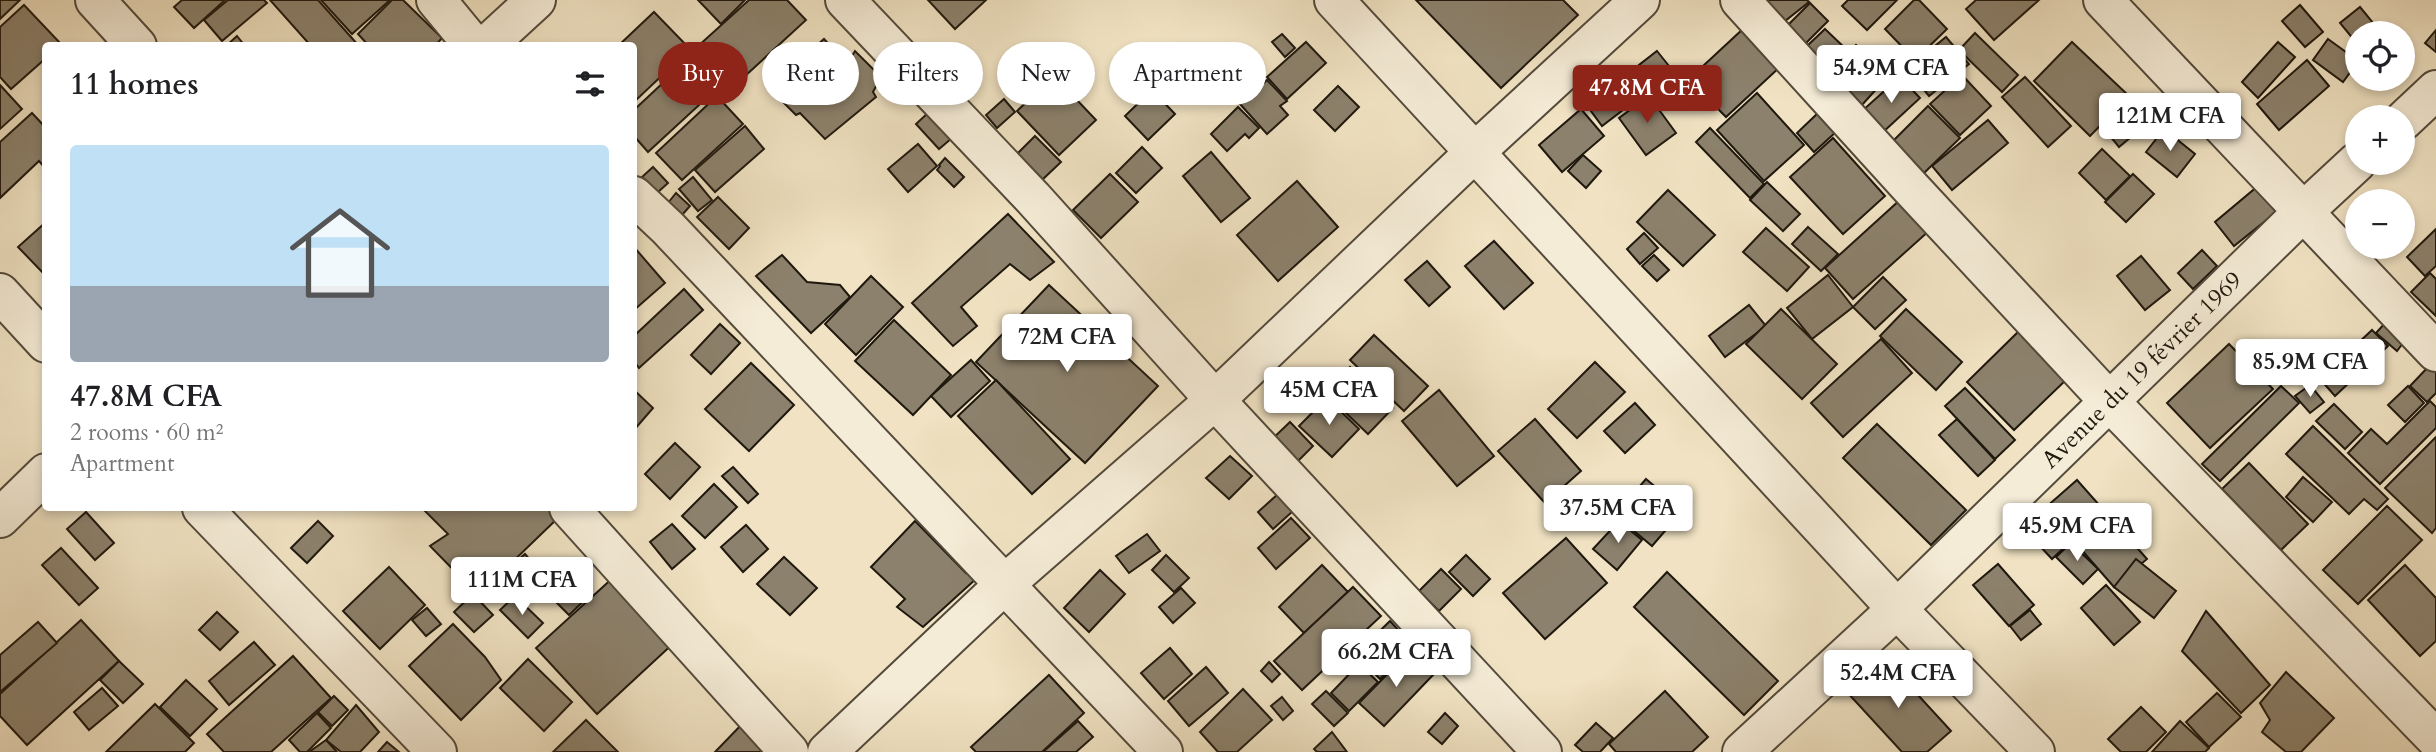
<!DOCTYPE html>
<meta charset="utf-8">
<style>
body{margin:0;font-family:Cardo,serif;background:#f6f6f6;color:#202124;height:100vh;display:flex;flex-direction:column;font-size:26px;white-space:nowrap}
*{box-sizing:border-box;margin:0}
p{font-size:23px;color:#757577}
.icon{flex:none;width:38px;height:38px;fill:none;stroke:currentColor;stroke-width:2;stroke-linecap:round;stroke-linejoin:round}
.map{position:relative;flex:1;overflow:hidden}
.sheet{position:absolute;left:42px;top:42px;width:595px;height:469px;display:flex;flex-direction:column;background:#fff;border-radius:7px;box-shadow:0 4px 10px #0003}
.sheet>*{flex:none}
.top-card{position:absolute;left:658px;top:42px;width:665px;height:63px;display:flex;gap:14px}
.buttons{position:absolute;left:2345px;top:21px;display:grid;gap:14px}
.buttons a{display:grid;place-items:center;width:70px;height:70px;border-radius:50%;background:#fff;box-shadow:0 4px 10px #0003;font-size:35px}
.price{position:absolute;translate:-50% -60px;padding:0 16px;border-radius:7px;background:#fff;color:#222;font-size:23px;line-height:46px;filter:drop-shadow(0 2px 4px #0008)}
.price::after{content:'';position:absolute;left:50%;top:42px;width:21px;height:16px;margin-left:-10px;background:inherit;clip-path:polygon(0 0,100% 0,50% 100%)}
.price.on{background:#8f2418;color:#fff}
ul{padding:0;list-style:none}
li{display:grid;align-content:center;gap:14px;height:371px;padding:0 28px}
li+li{border-top:2px solid #e0e0e0}
li span{display:grid;place-items:center;height:217px;border-radius:7px;color:#555}
li>.icon{margin-inline-start:auto}
span .icon{width:126px;height:126px;fill:#fffc;stroke-width:1}
li b{font-size:30px}
h2{display:flex;justify-content:space-between;align-items:center;height:84px;padding:0 28px;font-size:30px}
.tag{padding:0 24px;border-radius:32px;background:#fff;box-shadow:0 4px 10px #0003;font-size:24px;line-height:63px}
.tag.on{background:#8f2418;color:#fff}
.map>svg:first-child{display:block}
.building{fill:#8c816c;stroke:#1f180e;stroke-width:2}
.lines{fill:none;stroke-linecap:round;stroke-linejoin:round}
.minor-casing{stroke:#534a3b;stroke-width:42}
.minor{stroke:#f5ecd7;stroke-width:38}
.labels{text-anchor:middle;dominant-baseline:central;stroke-width:5;stroke-linejoin:round;paint-order:stroke}
.street-label{font-size:24px;fill:#1f180e;stroke:#f5ecd7}
</style>
<div class="map">
<svg width="2436" height="752" viewBox="0 0 2436 752">
<rect width="100%" height="100%" fill="#f0e2c2"/>
<filter id="stains"><feTurbulence type="fractalNoise" baseFrequency=".00286" numOctaves="4"/><feColorMatrix values="0 0 0 0 .2 0 0 0 0 .09 0 0 0 0 .02 0 0 0 .5 -.17"/></filter>
<radialGradient id="worn" r=".72"><stop offset=".6" stop-color="#630" stop-opacity="0"/><stop offset="1" stop-color="#630" stop-opacity=".3"/></radialGradient>
<g class="building">
<path d="M0,0h20l-20,19z"/>
<path d="M182,0h43l-31,28 -20,-21z"/>
<path d="M228,0h36l3,3 -45,38 -18,-21z"/>
<path d="M270,0h48l41,46h-48z"/>
<path d="M321,0h69l-38,34z"/>
<path d="M392,0h11l39,38 -7,8h-66l-11,-12z"/>
<path d="M698,0h47l-24,24z"/>
<path d="M749,0h38l19,20 -73,67 -36,-40z"/>
<path d="M928,0h58l-31,29z"/>
<path d="M1416,0h147l15,15 -77,73z"/>
<path d="M1759,0h48l2,2 -29,23z"/>
<path d="M1848,0h49l-30,30 -25,-24z"/>
<path d="M1914,0h5l28,29 -32,31 -30,-31z"/>
<path d="M1976,0h63l-45,40 -28,-31z"/>
<path d="M1810,3l18,18 -23,23 -18,-18z"/>
<path d="M24,5l37,39 -15,2v12l-35,31 -11,-12v-50z"/>
<path d="M2300,5l23,27 -18,15 -23,-26z"/>
<path d="M2360,7l14,17 -12,9h-5v4l-3,3 -14,-17z"/>
<path d="M654,12l36,37 -56,53v-56h-16z"/>
<path d="M1744,28l37,38 -55,51 -37,-38z"/>
<path d="M1825,29l22,21 -18,19 -23,-22z"/>
<path d="M2436,30v22l-11,-9z"/>
<path d="M1975,33l43,42 -16,17 -43,-42z"/>
<path d="M1282,34l13,14 -10,9 -13,-15z"/>
<path d="M237,36l8,10h-19z"/>
<path d="M1946,37l23,27 -40,32 -22,-27z"/>
<path d="M824,39l23,25 8,-13 26,26 -8,15 3,5 -51,42 -25,-26 -4,2 -27,-27z"/>
<path d="M2328,39l29,21v3l-14,19 -30,-22z"/>
<path d="M1306,42l20,21 -39,36 -20,-22z"/>
<path d="M2072,42l57,54 -39,40 -56,-55z"/>
<path d="M2278,42l17,15 -37,41 -16,-16z"/>
<path d="M1856,45l34,29 -29,32 -33,-29z"/>
<path d="M1657,51l16,20 -18,14 -16,-20z"/>
<path d="M696,52l28,30 -76,70 -14,-16v-26z"/>
<path d="M2307,60l22,26 -50,44 -22,-26z"/>
<path d="M1962,75l29,31 -31,29 -30,-31z"/>
<path d="M1054,76l42,44 -37,35 -42,-44z"/>
<path d="M1900,77l20,21 -38,35 -20,-22z"/>
<path d="M2025,77l46,49 -23,21 -46,-50z"/>
<path d="M1620,78l16,22 -34,26 -17,-23z"/>
<path d="M1267,80l20,21 -7,5 8,9 -21,19 -27,-30z"/>
<path d="M0,85l22,24 -22,20z"/>
<path d="M1338,86l21,21 -24,24 -21,-21z"/>
<path d="M1152,90l23,24 -27,26 -23,-24z"/>
<path d="M1757,93l47,52 -40,36 -47,-51z"/>
<path d="M717,96l26,28 -61,56 -26,-27z"/>
<path d="M1649,96l27,37 -30,22 -27,-37z"/>
<path d="M1004,99l11,13 -18,16 -11,-13z"/>
<path d="M1928,106l32,32 -36,35 -31,-32z"/>
<path d="M1238,107l21,21 -10,10 -4,-4 -18,17 -16,-17z"/>
<path d="M1581,109l23,27 -42,36 -23,-27z"/>
<path d="M929,112l23,26 -13,11 -23,-25z"/>
<path d="M1819,112l18,19 -23,21 -17,-19z"/>
<path d="M32,113l14,15v41l-7,-8 -39,37v-56z"/>
<path d="M2124,114l14,17 -19,16 -14,-17z"/>
<path d="M1988,120l20,23 -56,47 -20,-24z"/>
<path d="M745,126l19,23 -49,43 -20,-22z"/>
<path d="M1710,128l54,56 -14,14 -54,-56z"/>
<path d="M2164,129l31,25 -18,23 -31,-25z"/>
<path d="M1035,136l26,26 -19,18 -26,-25z"/>
<path d="M1833,138l52,58 -42,38 -53,-57z"/>
<path d="M918,144l19,22 -29,26 -20,-23z"/>
<path d="M1142,147l20,21 -26,25 -20,-20z"/>
<path d="M2102,149l28,27 -24,24 -27,-27z"/>
<path d="M1211,152l39,46 -29,24 -38,-46z"/>
<path d="M1583,155l18,16 -15,17 -18,-17z"/>
<path d="M945,158l19,19 -10,10 -17,-17 3,-4 -1,-1z"/>
<path d="M653,167l15,16 -11,10 -15,-16z"/>
<path d="M1110,174l28,28 -37,36 -28,-28z"/>
<path d="M2133,174l21,20 -28,28 -21,-20z"/>
<path d="M693,177l19,23 -14,11 -19,-22z"/>
<path d="M1297,181l41,46 -60,54 -41,-46z"/>
<path d="M1767,182l33,32 -17,17 -33,-31z"/>
<path d="M2258,186l21,24 -45,36 -19,-24z"/>
<path d="M1668,190l47,45 -32,31 -46,-44z"/>
<path d="M676,193l14,13 -8,9 -14,-12z"/>
<path d="M718,197l31,31 -20,21 -32,-32z"/>
<path d="M1901,199l29,31 -77,69 -28,-31z"/>
<path d="M1008,214l46,48 -24,18 -20,-16 -49,43 16,19 -24,20 -41,-43z"/>
<path d="M46,222v54l-28,-29z"/>
<path d="M1808,227l30,27 -17,17 -29,-27z"/>
<path d="M1766,228l43,39 -22,24 -44,-39z"/>
<path d="M2436,229v37l-11,10 -18,-19z"/>
<path d="M1644,233l14,15 -18,16 -13,-15z"/>
<path d="M1494,241l39,42 -29,26 -39,-43z"/>
<path d="M634,247l31,36 -31,27z"/>
<path d="M2202,250l15,16 -24,23 -15,-16z"/>
<path d="M782,255l25,27 33,3 10,12 -39,36 -55,-57z"/>
<path d="M1654,255l15,15 -12,11 -15,-15z"/>
<path d="M2141,256l29,34 -25,20 -28,-34z"/>
<path d="M1427,261l23,26 -21,19 -24,-26z"/>
<path d="M2430,273l6,6v37l-25,-24z"/>
<path d="M1828,275l25,32 -41,32 -25,-31z"/>
<path d="M871,276l32,31 -47,48 -31,-31z"/>
<path d="M1883,277l23,23 -31,29 -22,-22z"/>
<path d="M1049,285l109,101 -73,77 -109,-101z"/>
<path d="M684,289l19,21 -64,58 -5,-7v-25z"/>
<path d="M1749,305l17,21 -41,31 -16,-21z"/>
<path d="M1781,309l56,55 -35,35 -56,-55z"/>
<path d="M1906,309l56,53 -26,28 -56,-54z"/>
<path d="M894,320l57,55 -38,40 -58,-54z"/>
<path d="M2385,323l21,16 -9,12 -21,-18z"/>
<path d="M720,324l20,19 -29,31 -20,-19z"/>
<path d="M2020,330l48,48 -54,52 -47,-48z"/>
<path d="M2372,330l16,16 -53,50 -15,-17z"/>
<path d="M1374,335l54,51 -24,25 -54,-51z"/>
<path d="M1881,339l31,34 -69,64 -32,-34z"/>
<path d="M2229,344l44,45 -63,59 -43,-45z"/>
<path d="M971,360l19,21 -39,36 -20,-21z"/>
<path d="M1595,362l30,30 -48,46 -29,-29z"/>
<path d="M751,363l43,42 -45,46 -44,-42z"/>
<path d="M2430,365l6,6v22l-9,9 -17,-16z"/>
<path d="M1350,367l43,41 -25,26 -43,-41z"/>
<path d="M996,380l74,79 -38,35 -74,-78z"/>
<path d="M2310,385l14,17 -14,11 -15,-17z"/>
<path d="M2281,386l18,17 -79,78 -18,-17z"/>
<path d="M2408,386l16,17 -19,19 -17,-17z"/>
<path d="M1965,388l50,52 -20,19 -50,-53z"/>
<path d="M634,390l19,18 -19,22z"/>
<path d="M1439,390l55,66 -37,30 -55,-65z"/>
<path d="M1327,398l32,31 -27,28 -33,-31z"/>
<path d="M2430,401l6,6v21l-56,56 -32,-31 23,-24 16,15z"/>
<path d="M1635,403l20,22 -30,28 -21,-22z"/>
<path d="M2334,404l28,28 -17,17 -29,-28z"/>
<path d="M1535,419l46,52 -36,32 -47,-52z"/>
<path d="M1957,419l38,41 -17,16 -39,-41z"/>
<path d="M1290,422l23,24 -20,20 -24,-24z"/>
<path d="M1877,424l89,86 -35,35 -88,-87z"/>
<path d="M2313,426l75,73 -11,11 -13,-11 -15,15 -63,-60z"/>
<path d="M2436,437v91l-4,5 -47,-45z"/>
<path d="M675,443l25,24 -30,32 -25,-25z"/>
<path d="M1230,456l22,20 -23,23 -23,-21z"/>
<path d="M2249,463l59,61 -27,26 -59,-61z"/>
<path d="M733,467l25,27 -10,9 -26,-27z"/>
<path d="M2303,477l29,25 -19,20 -27,-25z"/>
<path d="M1646,479l37,31 -31,36 -37,-31z"/>
<path d="M2077,480l70,79 -33,28 -69,-79z"/>
<path d="M714,484l23,23 -32,31 -23,-22z"/>
<path d="M1278,494l15,17 -20,18 -15,-17z"/>
<path d="M2387,506l35,34 -64,64 -35,-34z"/>
<path d="M422,508h129l9,8 -82,79 -48,-49 18,-12z"/>
<path d="M86,512l28,31 -19,17 -28,-31z"/>
<path d="M2044,513l27,28 -19,18 -27,-29z"/>
<path d="M1291,518l19,20 -34,31 -18,-21z"/>
<path d="M318,521l15,15 -26,27 -16,-15z"/>
<path d="M915,521l51,52 3,-3 8,8 -54,49 -26,-20 8,-8 -34,-32z"/>
<path d="M1619,521l23,19 -25,30 -24,-21z"/>
<path d="M672,524l23,25 -23,20 -22,-27z"/>
<path d="M746,525l22,24 -25,23 -22,-25z"/>
<path d="M1147,534l13,17 -31,22 -13,-17z"/>
<path d="M1566,538l41,45 -62,56 -42,-46z"/>
<path d="M2071,543l27,26 -15,15 -27,-27z"/>
<path d="M61,548l37,40 -19,17 -37,-40z"/>
<path d="M525,554l16,19 -21,18 -16,-19z"/>
<path d="M1166,555l23,23 -15,14 -22,-22z"/>
<path d="M1466,555l24,24 -17,17 -24,-24z"/>
<path d="M784,557l33,31 -27,27 -33,-31z"/>
<path d="M2136,559l40,32 -22,27 -40,-31z"/>
<path d="M1998,564l36,41 -25,21 -36,-41z"/>
<path d="M1322,565l26,27 -44,41 -25,-26z"/>
<path d="M2405,565l31,33v43l-16,15 -52,-56z"/>
<path d="M389,567l36,38 -45,44 -37,-38z"/>
<path d="M1441,569l20,20 -22,22 -20,-20z"/>
<path d="M1100,570l25,24 -36,38 -25,-24z"/>
<path d="M1667,572l111,109 -34,34 -110,-108z"/>
<path d="M616,575l61,65 -80,74 -61,-66z"/>
<path d="M575,578l16,16 -22,21 -16,-16z"/>
<path d="M2106,585l34,37 -26,23 -33,-37z"/>
<path d="M1353,587l28,29 -79,74 -28,-29z"/>
<path d="M1181,588l14,15 -22,20 -14,-16z"/>
<path d="M473,594l20,21 -19,17 -20,-20z"/>
<path d="M515,596l28,27 -15,15 -28,-28z"/>
<path d="M427,608l14,16 -15,12 -14,-16z"/>
<path d="M2030,610l11,14 -20,16 -11,-14z"/>
<path d="M2206,611l64,74 -29,28 -59,-62z"/>
<path d="M217,612l21,20 -18,18 -21,-20z"/>
<path d="M81,620l38,41 -92,84 -27,-29v-22z"/>
<path d="M1390,621l26,28 -4,4 -2,-3 -30,29 -24,-25z"/>
<path d="M38,622l19,21 -57,49v-37z"/>
<path d="M453,624l32,33 16,23 -40,40 -52,-54z"/>
<path d="M254,642l21,23 -46,40 -20,-24z"/>
<path d="M1170,648l22,26 -28,25 -23,-26z"/>
<path d="M1409,652l24,23 -49,51 -25,-23z"/>
<path d="M293,656l38,42 -60,54h-47l-17,-18z"/>
<path d="M1884,658l67,73 -24,21h-25l-56,-61z"/>
<path d="M528,659l44,43 -28,29 -44,-43z"/>
<path d="M119,661l24,23 -20,19 -23,-23z"/>
<path d="M1269,662l11,12 -8,8 -11,-11z"/>
<path d="M1359,664l19,18 -29,29 -18,-18z"/>
<path d="M1206,667l22,26 -39,33 -21,-25z"/>
<path d="M2286,672l48,46 -33,34h-15l-24,-20 8,-12 -10,-17z"/>
<path d="M1049,675l35,38 -42,39h-66l-5,-5z"/>
<path d="M186,680l31,29 -27,27 -30,-29z"/>
<path d="M102,688l16,18 -29,24 -15,-18z"/>
<path d="M1243,689l29,31 -35,32h-19l-18,-20z"/>
<path d="M1326,691l22,22 -14,13 -22,-22z"/>
<path d="M1665,691l43,46 -16,15h-76l-7,-8z"/>
<path d="M2217,693l24,24 -32,30 -23,-25z"/>
<path d="M334,696l14,14 -16,16 -14,-14z"/>
<path d="M1282,697l11,14 -10,9 -12,-14z"/>
<path d="M155,704l39,39 -9,9h-79z"/>
<path d="M356,705l23,27 -19,20h-19l-15,-12z"/>
<path d="M2141,707l25,25 -20,20h-25l-13,-13z"/>
<path d="M317,713l14,15 -24,24h-7l-11,-12z"/>
<path d="M1445,713l13,13 -16,18 -14,-12z"/>
<path d="M586,720l32,32h-65z"/>
<path d="M746,720l35,32h-66z"/>
<path d="M1078,721l15,16 -17,15h-33z"/>
<path d="M2180,721l29,27 -4,4h-53z"/>
<path d="M1596,723l17,15 -13,14h-17l-8,-7z"/>
<path d="M1332,732l15,20h-30l-3,-3z"/>
<path d="M326,740l11,12h-28z"/>
<path d="M387,742l12,10h-21z"/>
</g>
<g class="lines">
<defs>
<g id="minor">
<path d="M95,0l42,46"/>
<path d="M436,0l38,46"/>
<path d="M845,0l188,198 182,202 327,352"/>
<path d="M1334,0l563,609 138,143"/>
<path d="M1740,0l170,187 199,214 327,338"/>
<path d="M2103,0l333,352"/>
<path d="M486,46l50,-46"/>
<path d="M2403,121l33,-31"/>
<path d="M634,196l34,32 495,524"/>
<path d="M0,293l46,50"/>
<path d="M202,508l235,244"/>
<path d="M569,508l220,244"/>
<path d="M0,518l46,-45"/>
<path d="M827,752l179,-169 209,-183 260,-248 165,-152"/>
<path id="s1" d="M1742,752l155,-143 406,-397 54,-50"/>
</g>
</defs>
<use href="#minor" class="minor-casing"/>
<use href="#minor" class="minor"/>
</g>
<g class="labels">
<g class="street-label">
<text stroke="none"><textPath href="#s1" startOffset="553">Avenue du 19 février 1969</textPath></text>
</g>
</g>
<rect width="100%" height="100%" filter="url(#stains)"/>
<rect width="100%" height="100%" fill="url(#worn)"/>
</svg>
<div class="buttons">
<a><svg class="icon" aria-label="locate" viewBox="0 0 24 24"><circle cx="12" cy="12" r="6"/><path d="M12 2v4M12 18v4M2 12h4M18 12h4"/></svg></a>
<a>+</a>
<a>−</a>
</div>
<b class="price" style="left:1891px;top:105px">54.9M CFA</b>
<b class="price on" style="left:1647px;top:125px">47.8M CFA</b>
<b class="price" style="left:2170px;top:153px">121M CFA</b>
<b class="price" style="left:1067px;top:374px">72M CFA</b>
<b class="price" style="left:2310px;top:399px">85.9M CFA</b>
<b class="price" style="left:1329px;top:427px">45M CFA</b>
<b class="price" style="left:1618px;top:545px">37.5M CFA</b>
<b class="price" style="left:2077px;top:563px">45.9M CFA</b>
<b class="price" style="left:522px;top:617px">111M CFA</b>
<b class="price" style="left:1396px;top:689px">66.2M CFA</b>
<b class="price" style="left:1898px;top:710px">52.4M CFA</b>
<div class="top-card">
<a class="tag on">Buy</a>
<a class="tag">Rent</a>
<a class="tag">Filters</a>
<a class="tag">New</a>
<a class="tag">Apartment</a>
</div>
<section class="sheet">
<h2>11 homes<svg class="icon" aria-label="filters" viewBox="0 0 24 24"><path d="M4 7h16M4 17h16"/><circle cx="9" cy="7" r="2"/><circle cx="15" cy="17" r="2"/></svg></h2>
<ul>
<li><span style="background:linear-gradient(#bfe0f5 65%,#9aa5b1 0)"><svg class="icon" aria-label="home" viewBox="0 0 24 24"><path d="M3 11l9-7 9 7M6 9v11h12V9"/></svg></span><div><b>47.8M CFA</b><p>2 rooms · 60 m²</p><p>Apartment</p></div></li>
</ul>
</section>
</div>
